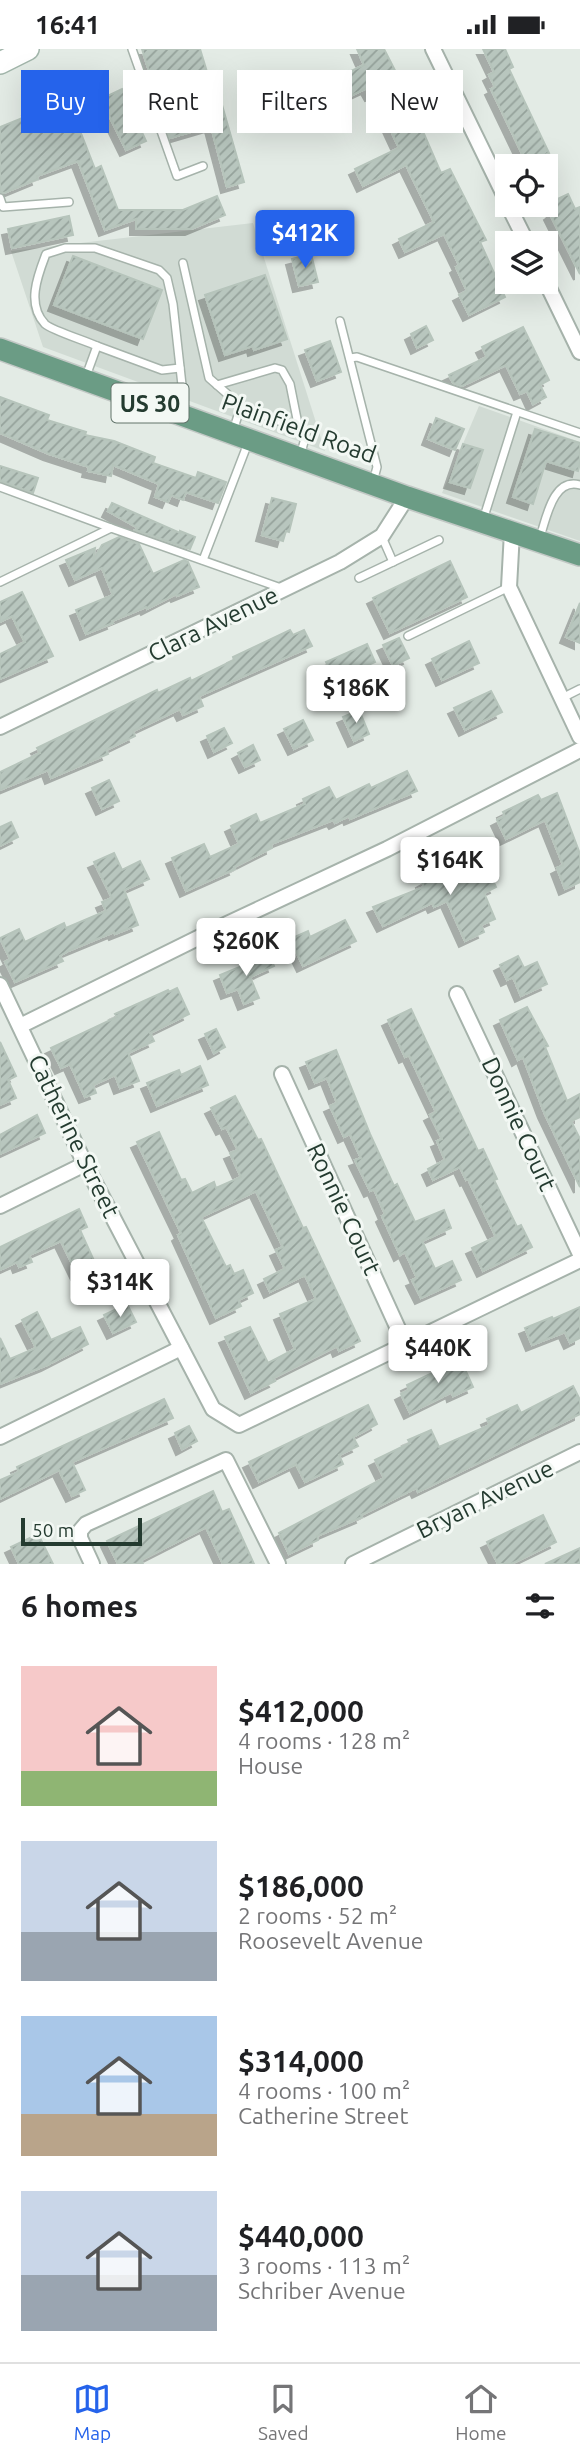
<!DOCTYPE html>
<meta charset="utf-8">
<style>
body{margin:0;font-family:Ubuntu,sans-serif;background:#f2f2f2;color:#202124;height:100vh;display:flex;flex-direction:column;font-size:26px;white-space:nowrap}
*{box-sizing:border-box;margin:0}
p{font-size:23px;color:#757577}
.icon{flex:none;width:38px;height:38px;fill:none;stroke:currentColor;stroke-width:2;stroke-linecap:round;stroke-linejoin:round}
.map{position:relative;height:1515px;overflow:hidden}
.side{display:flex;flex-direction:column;background:#fff;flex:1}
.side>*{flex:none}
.hud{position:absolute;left:21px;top:21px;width:539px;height:63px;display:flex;gap:14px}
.controls{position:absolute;left:495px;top:105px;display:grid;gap:14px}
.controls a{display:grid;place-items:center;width:63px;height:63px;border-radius:0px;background:#fff;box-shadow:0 7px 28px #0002;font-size:35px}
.scale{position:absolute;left:21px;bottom:18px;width:121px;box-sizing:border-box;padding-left:7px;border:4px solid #243b30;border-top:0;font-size:19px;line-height:24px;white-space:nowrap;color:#243b30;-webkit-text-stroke:5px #f3f8f4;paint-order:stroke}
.price{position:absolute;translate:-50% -60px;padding:0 16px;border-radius:7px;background:#fff;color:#222;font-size:23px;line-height:46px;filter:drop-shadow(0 2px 4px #0008)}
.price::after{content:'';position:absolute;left:50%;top:42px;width:21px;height:16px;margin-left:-10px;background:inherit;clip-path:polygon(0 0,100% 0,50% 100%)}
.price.selected{background:#2563eb;color:#fff}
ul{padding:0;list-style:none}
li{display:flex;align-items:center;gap:21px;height:175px;padding:0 21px}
li span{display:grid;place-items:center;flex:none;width:196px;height:140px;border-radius:0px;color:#555}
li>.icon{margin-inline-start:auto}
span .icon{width:84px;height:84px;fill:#fffc;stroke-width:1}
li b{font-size:30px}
h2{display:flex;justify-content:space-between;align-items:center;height:84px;padding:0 21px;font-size:30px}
.chip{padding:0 24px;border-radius:0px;background:#fff;box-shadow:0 7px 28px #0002;font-size:24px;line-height:63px}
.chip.selected{background:#2563eb;color:#fff}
.status{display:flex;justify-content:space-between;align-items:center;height:49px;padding:0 35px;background:#fff;direction:ltr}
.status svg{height:19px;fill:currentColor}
.tab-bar{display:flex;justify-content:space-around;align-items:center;height:98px;border-top:2px solid #e0e0e0;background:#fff;font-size:19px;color:#757577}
.tab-bar a{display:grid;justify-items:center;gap:4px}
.tab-bar .selected{color:#2563eb}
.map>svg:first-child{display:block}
.built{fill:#d1dbd4}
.building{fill:url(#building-hatch);stroke:#b6c4bb;stroke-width:2;filter:url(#shadow)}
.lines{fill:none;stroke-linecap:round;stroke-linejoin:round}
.lane-casing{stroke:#a6b3ab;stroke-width:10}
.street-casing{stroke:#a6b3ab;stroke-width:18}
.secondary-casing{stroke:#a2b6ab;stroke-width:24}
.primary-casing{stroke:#c2c8c5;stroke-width:24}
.lane{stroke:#fff;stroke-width:7}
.street{stroke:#fff;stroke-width:14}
.secondary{stroke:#fff;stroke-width:21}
.primary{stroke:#6b9c85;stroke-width:21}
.labels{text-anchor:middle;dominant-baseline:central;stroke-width:6;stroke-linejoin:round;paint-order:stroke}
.shield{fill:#f3f8f4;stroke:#62746b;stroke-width:2}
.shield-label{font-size:23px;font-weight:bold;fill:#243b30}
.street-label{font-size:24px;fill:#243b30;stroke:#f3f8f4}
</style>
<div class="status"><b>16:41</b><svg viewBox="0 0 49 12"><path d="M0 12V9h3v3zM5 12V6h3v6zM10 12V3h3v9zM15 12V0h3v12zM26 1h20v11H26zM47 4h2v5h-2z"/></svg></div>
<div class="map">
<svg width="580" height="1515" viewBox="0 0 580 1515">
<defs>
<pattern id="building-hatch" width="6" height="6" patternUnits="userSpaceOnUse" patternTransform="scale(1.75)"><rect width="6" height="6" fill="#b8c6be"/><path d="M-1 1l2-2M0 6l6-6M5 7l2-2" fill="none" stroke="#95a29b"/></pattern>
<filter id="shadow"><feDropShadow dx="-6" dy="6" stdDeviation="0" flood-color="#0004"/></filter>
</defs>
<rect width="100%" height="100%" fill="#e3ebe5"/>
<g class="built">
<path d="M253,174l72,228 -282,-104 -32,-96z"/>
<path d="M479,357l101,36v99l-138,-48z"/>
</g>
<g class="building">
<path d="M142,0h58l11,36 5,-1 28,98 -17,5 -16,-61 -41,12z"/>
<path d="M357,0h27l20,39 37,85 9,-4 36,71 -6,2 25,55 -36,18 -10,-20 8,-4 -11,-24 3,-2 -15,-31 -39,18 -6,-13 35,-17 -28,-57 -43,21 -8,-17 44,-21 -25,-54 -3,1 -4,-7 -23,11 -10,-20 30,-14z"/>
<path d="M483,0h22l8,18 -4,2 40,84 -22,11 -36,-75 4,-2 -6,-12 5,-3z"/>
<path d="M122,40l24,52 -20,9 -25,-51z"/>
<path d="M66,46l29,74 6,-3 17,44h65l34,-14 8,19 -34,14h-55v-10l-31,11 -27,-69 -41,15 1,3 -34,14 -4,-1v-65l30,-12 -2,-5z"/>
<path d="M568,145l7,15 5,-2v67l-30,-60 3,-2 -4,-9z"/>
<path d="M69,167l4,19 -61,13 -4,-19z"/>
<path d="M311,205l7,28 -19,4 -7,-27z"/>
<path d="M73,207l89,34 -19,49 -89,-34z"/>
<path d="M265,226l22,64 -33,11 -1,-4 -28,9 -20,-60z"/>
<path d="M426,277l7,14 -16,8 -6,-14z"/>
<path d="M523,278l26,53 -9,5 6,12 -13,7 -6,-13 -7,3 -14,-29 -44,21 -9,-3 -4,-8 38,-18 -5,-10z"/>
<path d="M330,292l11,31 -24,9 -12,-31z"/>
<path d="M0,348l49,18 -2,5 39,12 -1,3 29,6 41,16 -2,6 43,15 2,-6 28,10 -8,21 -32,-11 -3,8 -12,-5 -3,7 -13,-5 4,-13 -46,-19 -2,11 -23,-5 1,-4 -40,-13 -49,-21z"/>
<path d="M436,369l28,11 -9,21 -27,-11z"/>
<path d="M535,380l45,14v20l-2,8 -32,-10 -13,43 -20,-7z"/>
<path d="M463,395l20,6 -13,38 -20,-6z"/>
<path d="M0,417l38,12 -5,15 -33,-12z"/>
<path d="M272,449l24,6 -7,28 -3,-1 -3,10 -21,-6z"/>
<path d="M112,454l68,30v-2l15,6 -5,12 -55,-19 3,-2 -30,-17z"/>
<path d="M119,488l20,7 14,30 31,-14 4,2 11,25 -22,9 -1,-2 -29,15 -1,-2 -34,14 1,2 -27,11 -10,-24 37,-15 -11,-27 -27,12 -9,-20 29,-12 -2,13 9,-16z"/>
<path d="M450,512l17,36 -77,36 -17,-35z"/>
<path d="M22,543l31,64 -53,23v-25l25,-12 -13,-26 -12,6v-20z"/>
<path d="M580,554v40l-14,-6z"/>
<path d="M290,581l3,5 11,-5 8,16 -113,50 4,10 -20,9 -3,-6 -47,22 2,5 -29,14 2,4 -57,24 -3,-8 -48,20v-18l40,-19 -3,-5 120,-58 1,3 32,-15 1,3 43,-21 -1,-3z"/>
<path d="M399,589l10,20 -16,8 -10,-21z"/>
<path d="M469,592l10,22 -37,17 -10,-21z"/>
<path d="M367,595l8,18 -40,18 -9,-18z"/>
<path d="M491,642l11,21 -37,18 -11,-22z"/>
<path d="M359,661l10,24 -15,7 -11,-24z"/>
<path d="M303,671l10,20 -19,9 -10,-20z"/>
<path d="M224,679l8,15 -18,9 -7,-16z"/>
<path d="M253,696l7,15 -15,7 -7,-14z"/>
<path d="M407,722l10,20 -67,28 -1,-3 -14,7 -2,-3 -62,24 1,4 -38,19 1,2 -49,22 -14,-33 32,-14 6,13 29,-13 -8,-18 25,-12 4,9 45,-19 -2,-5 26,-12 7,13 33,-16 2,4z"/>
<path d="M109,731l10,21 -17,8 -10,-21z"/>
<path d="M557,744l23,61v28l-15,7 -8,-21 6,-3 -18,-45 -39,19 -9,-19 8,-4 -2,-4 35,-17 3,5z"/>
<path d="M11,773l7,15 -18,9v-19z"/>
<path d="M479,802l17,36 -12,6 11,26 -14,6 3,7 -19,9 -18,-40 -13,6 -2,-4 -49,23 -10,-19 51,-20 -2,-5z"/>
<path d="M114,804l8,17 18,-9 9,18 -25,11 14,35 -23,9 -1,-2 -46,19 -8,5 3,5 -48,21 -10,-20 5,-3 -10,-21 19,-9 6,13 39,-19 2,5 40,-17 -4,-9 10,-4 -18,-36z"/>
<path d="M345,871l11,21 -53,25 -13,-27 18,-8 2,6z"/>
<path d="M269,906l5,11 -24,11 9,21 -15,6 -6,-15 -11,4 -7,-18z"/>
<path d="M518,907l6,12 13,-6 10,22 -26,12 -8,-19 -6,3 -7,-15z"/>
<path d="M177,939l12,26 -39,19 4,8 -26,12 11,28 -19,7 -5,-13 -22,10 3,8 -11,4 -15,-33 -9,4 -10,-20 66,-31 -2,-3 53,-24 1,2z"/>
<path d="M527,958l21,39 -3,1 22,54 13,-7v23l-9,4 9,18v48l-36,-75 -21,-55 -5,3 -18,-40z"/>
<path d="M411,960l67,142 5,-2 14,30 -3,1 23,47 4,-2 11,22 -49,24 -11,-23 24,-11 -28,-58 -2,1 -6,-13 -27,13 -5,-11 17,-9 -8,-19 5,-2 -12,-24 6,-3 -27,-57 -4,2 -17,-37z"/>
<path d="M216,980l9,18 -11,6 -9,-19z"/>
<path d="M0,993l16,34 -8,4 8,18 -16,7z"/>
<path d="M336,1001l34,84 24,52 3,-2 18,38 29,-12 7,18 -29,13 13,28 17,-8 9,19 -40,18 -9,-18 5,-2 -12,-26 -5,3 -18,-39 3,-2 -11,-25 -4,2 -15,-31 6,-2 -11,-24 -6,3 -14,-31 7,-3 -10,-25 -12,5 -9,-21z"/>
<path d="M200,1017l8,19 -51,21 -10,-23 32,-13 2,5z"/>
<path d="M235,1047l23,44 3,-1 42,89 3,-1 54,114 -21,10 -2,-5 -64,32 2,3 -24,12 -26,-56 25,-10 18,36 27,-14 -15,-35 36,-15 -11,-24 -35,17 -6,-13 21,-10 -9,-19 7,-3 -27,-56 -55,26 25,50 4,-2 4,9 9,-4 10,23 -15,7 3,6 -25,12 -38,-83 3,-2 -44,-91 22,-10 22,48 4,-1 7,14 22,-11 2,6 25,-11 -11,-24 8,-3 -12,-23 -4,2 -11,-21z"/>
<path d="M37,1066l8,18 -45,21v-19z"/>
<path d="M79,1160l8,18 -7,3 16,35 -19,9 -16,-33 -32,14 3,7 -13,5 -2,-5 -17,8v-23z"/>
<path d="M127,1255l9,18 -23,11 -9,-18z"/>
<path d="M580,1258v31l-10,5 -5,-11 -33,13 -7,-17 27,-11 1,2z"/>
<path d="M37,1263l14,28 29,-13 8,17 -41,21 -47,19v-46l10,21 26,-11 -14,-28z"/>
<path d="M459,1307l14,31 -20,9 -1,-4 -42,21 -9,-19 8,-4 -2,-5 34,-16 -2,-4z"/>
<path d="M573,1337l7,14v14l-162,78 -2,-4 -55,27 1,2 -45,19 1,4 -29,14 -10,-21 105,-55 -9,-18 35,-17 -2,-3 23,-10 8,17 51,-22 -3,-6 30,-14 4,8z"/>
<path d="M164,1350l9,19 -101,44 13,28 -13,6 -13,-26 -59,29v-19l19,-8 -2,-5z"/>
<path d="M368,1356l9,19 -24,13 5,9 -19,9 4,9 -38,18 -9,-18 -37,18 -10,-20z"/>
<path d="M189,1377l8,15 -15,8 -7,-16z"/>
<path d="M213,1442l9,21 7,-3 25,55h-31l-17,-37 -65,33 2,4h-25l-11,-23z"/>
<path d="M543,1466l13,27 -45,22h-13l-11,-22z"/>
<path d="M38,1485l15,30h-34l-8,-17z"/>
<path d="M580,1499v16h-35z"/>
</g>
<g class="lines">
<defs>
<g id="lane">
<path d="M132,0l45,127 26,-10"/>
<path d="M0,149l3,9 66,-5"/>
<path d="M183,214l26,115 32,28 -8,25"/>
<path d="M340,272l37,146 -4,15"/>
<path d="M97,297l65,24 18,-2"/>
<path d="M350,309l7,-1 223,76"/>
<path d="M85,330l12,-33c-11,-5 -46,-16 -52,-22 -19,-20 -7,-49 1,-70l19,-6h30l64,22 8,8 6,26 10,90 -5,17"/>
<path d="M217,336l58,-17 7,2 8,14 9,45"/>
<path d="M241,357l58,23 7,6 -6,21"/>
<path d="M0,438l111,41"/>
<path d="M483,471l34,-108"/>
<path d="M382,488l11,25"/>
<path d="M539,491c7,-19 13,-63 41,-55"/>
<path d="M203,511l45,-117"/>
<path d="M359,529l80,-38"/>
<path d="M0,533l111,-54 170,60"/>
<path d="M408,587l101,-49"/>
<path d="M562,649l18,-9"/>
</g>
<g id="street">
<path d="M433,0l75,154"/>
<path d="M508,156l19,38"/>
<path d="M546,233l34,70"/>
<path d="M512,483l-3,55 71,150"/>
<path d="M0,678l340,-165 42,-26 25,-39"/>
<path d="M0,936l85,179 128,245 26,16 341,-165"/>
<path d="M457,945l123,260"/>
<path d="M20,977l192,-95 175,-82 193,-99"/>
<path d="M282,1025l123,270"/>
<path d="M0,1157l85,-42"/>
<path d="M0,1388l181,-89"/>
<path d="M92,1515l-12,-26v-7l6,-7 140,-64 52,104"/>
<path d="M353,1515l227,-112"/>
</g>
<path id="secondary" d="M0,14l28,-14"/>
<path id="primary" d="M0,300l407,148 173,58"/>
</defs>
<use href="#lane" class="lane-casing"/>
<use href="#street" class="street-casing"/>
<use href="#secondary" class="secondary-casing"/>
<use href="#primary" class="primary-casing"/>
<use href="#lane" class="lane"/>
<use href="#street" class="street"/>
<use href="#secondary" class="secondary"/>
<use href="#primary" class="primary"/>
</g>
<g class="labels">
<rect class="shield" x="111.5" y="334.5" width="77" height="39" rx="5"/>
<g class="shield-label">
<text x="150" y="354">US 30</text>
</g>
<g class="street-label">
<text transform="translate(299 379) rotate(20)">Plainfield Road</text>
<text transform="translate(213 575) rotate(-26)">Clara Avenue</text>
<text transform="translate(519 1075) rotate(65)">Donnie Court</text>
<text transform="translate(74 1087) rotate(64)">Catherine Street</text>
<text transform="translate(344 1160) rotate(65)">Ronnie Court</text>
<text transform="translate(485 1450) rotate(-26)">Bryan Avenue</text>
</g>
</g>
</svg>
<div class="controls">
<a><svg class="icon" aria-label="locate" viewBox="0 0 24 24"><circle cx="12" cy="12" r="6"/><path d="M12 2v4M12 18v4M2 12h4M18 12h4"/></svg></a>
<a><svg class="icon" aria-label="layers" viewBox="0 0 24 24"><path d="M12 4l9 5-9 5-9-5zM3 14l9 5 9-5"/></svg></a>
</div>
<div class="scale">50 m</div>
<b class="price selected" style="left:305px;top:221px">$412K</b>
<b class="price" style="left:356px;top:676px">$186K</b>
<b class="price" style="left:450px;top:848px">$164K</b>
<b class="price" style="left:246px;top:929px">$260K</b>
<b class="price" style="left:120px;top:1270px">$314K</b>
<b class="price" style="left:438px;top:1336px">$440K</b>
<div class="hud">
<a class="chip selected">Buy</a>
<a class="chip">Rent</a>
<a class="chip">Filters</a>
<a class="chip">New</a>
</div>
</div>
<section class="side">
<h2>6 homes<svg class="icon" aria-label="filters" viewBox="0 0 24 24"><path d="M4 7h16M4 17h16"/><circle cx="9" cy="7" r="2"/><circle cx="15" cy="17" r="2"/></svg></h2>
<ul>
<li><span style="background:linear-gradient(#f6c9c9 75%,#8fb573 0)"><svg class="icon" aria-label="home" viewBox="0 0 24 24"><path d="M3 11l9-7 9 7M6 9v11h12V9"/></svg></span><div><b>$412,000</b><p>4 rooms · 128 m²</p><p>House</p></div></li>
<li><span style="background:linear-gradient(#c9d6e8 65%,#9aa5b1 0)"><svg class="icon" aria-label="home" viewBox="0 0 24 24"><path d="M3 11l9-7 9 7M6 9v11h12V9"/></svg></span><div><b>$186,000</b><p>2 rooms · 52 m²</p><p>Roosevelt Avenue</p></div></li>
<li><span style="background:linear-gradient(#a9c7e8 70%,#b9a48a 0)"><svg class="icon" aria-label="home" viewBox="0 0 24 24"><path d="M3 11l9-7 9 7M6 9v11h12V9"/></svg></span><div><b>$314,000</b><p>4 rooms · 100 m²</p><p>Catherine Street</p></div></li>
<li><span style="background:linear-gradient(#c9d6e8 60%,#9aa5b1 0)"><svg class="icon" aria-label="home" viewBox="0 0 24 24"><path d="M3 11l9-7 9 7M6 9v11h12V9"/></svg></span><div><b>$440,000</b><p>3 rooms · 113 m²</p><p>Schriber Avenue</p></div></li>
</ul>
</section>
<nav class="tab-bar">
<a class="selected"><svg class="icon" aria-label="map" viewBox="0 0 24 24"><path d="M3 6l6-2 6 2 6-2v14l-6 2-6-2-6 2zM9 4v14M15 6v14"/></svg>Map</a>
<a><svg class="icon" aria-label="saved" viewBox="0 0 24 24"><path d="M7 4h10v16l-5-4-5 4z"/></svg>Saved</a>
<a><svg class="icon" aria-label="home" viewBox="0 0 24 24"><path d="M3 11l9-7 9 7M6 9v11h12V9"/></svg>Home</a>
</nav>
